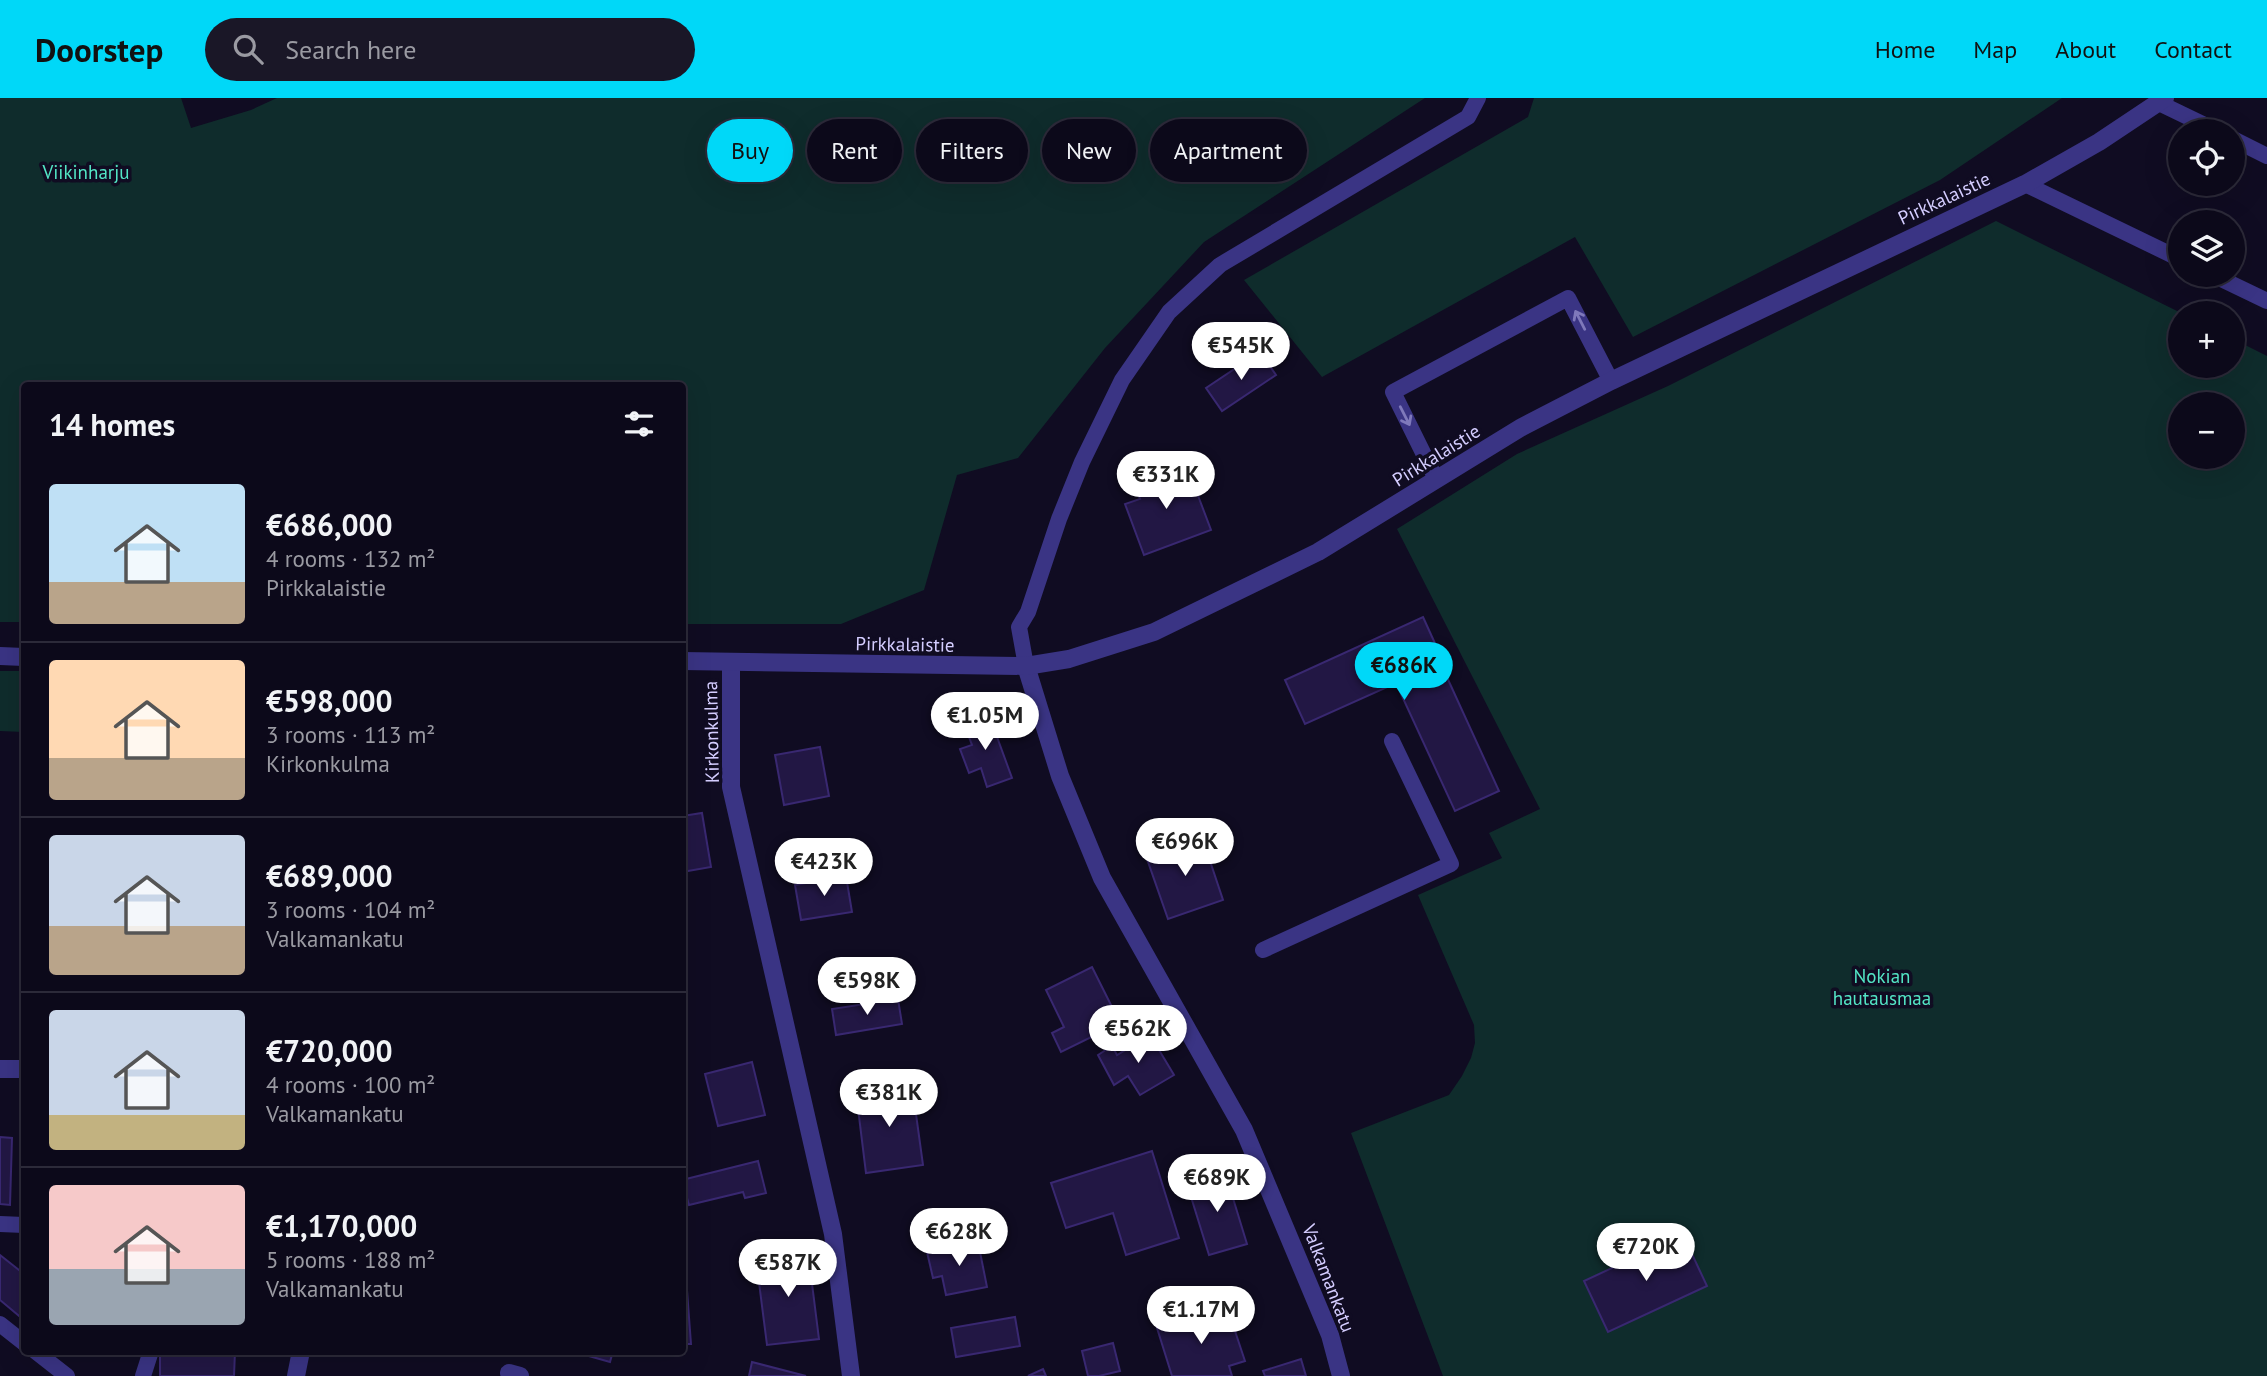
<!DOCTYPE html>
<meta charset="utf-8">
<style>
body{margin:0;font-family:"PT Sans",sans-serif;background:#1a1727;color:#f1f3f6;height:100vh;display:flex;flex-direction:column;font-size:26px;white-space:nowrap}
*{box-sizing:border-box;margin:0}
p{font-size:23px;color:#9a9aa2}
.icon{flex:none;width:38px;height:38px;fill:none;stroke:currentColor;stroke-width:2;stroke-linecap:round;stroke-linejoin:round}
.map{position:relative;flex:1;overflow:hidden}
.details{position:absolute;left:21px;top:284px;width:665px;height:973px;display:flex;flex-direction:column;background:#0c091a;border-radius:7px;box-shadow:0 7px 28px #0002,0 0 0 2px #2c2a39}
.details>*{flex:none}
.banner{position:absolute;left:707px;top:21px;width:665px;height:63px;display:flex;gap:14px}
.tools{position:absolute;left:2168px;top:21px;display:grid;gap:14px}
.tools a{display:grid;place-items:center;width:77px;height:77px;border-radius:50%;background:#0c091a;box-shadow:0 7px 28px #0002,0 0 0 2px #2c2a39;font-size:35px}
.price{position:absolute;translate:-50% -60px;padding:0 16px;border-radius:24px;background:#fff;color:#222;font-size:23px;line-height:46px;filter:drop-shadow(0 2px 4px #0008)}
.price::after{content:'';position:absolute;left:50%;top:42px;width:21px;height:16px;margin-left:-10px;background:inherit;clip-path:polygon(0 0,100% 0,50% 100%)}
.price.current{background:#00d8f8;color:#111}
ul{padding:0;list-style:none}
li{display:flex;align-items:center;gap:21px;height:175px;padding:0 28px}
li+li{border-top:2px solid #2c2a39}
li span{display:grid;place-items:center;flex:none;width:196px;height:140px;border-radius:7px;color:#555}
li>.icon{margin-inline-start:auto}
span .icon{width:84px;height:84px;fill:#fffc;stroke-width:1}
li b{font-size:30px}
h2{display:flex;justify-content:space-between;align-items:center;height:84px;padding:0 28px;font-size:30px}
.pill{padding:0 24px;border-radius:32px;background:#0c091a;box-shadow:0 7px 28px #0002,0 0 0 2px #2c2a39;font-size:24px;line-height:63px}
.pill.current{background:#00d8f8;color:#111}
header{display:flex;align-items:center;gap:42px;box-sizing:border-box;height:98px;padding:0 35px;background:#00d8f8;color:#111}
header strong{font-size:33px}
nav{display:flex;gap:38px;margin-inline-start:auto;font-size:24px}
.search{width:490px;height:63px;background:#1a1727;display:flex;align-items:center;gap:18px;box-sizing:border-box;padding:0 24px;border-radius:38px;color:#9a9aa2;font-size:26px}
.map>svg:first-child{display:block}
.green{fill:#0f2c2c;fill-rule:evenodd}
.building{fill:#221744;stroke:#392871;stroke-width:2}
.lines{fill:none;stroke-linecap:round;stroke-linejoin:round}
.service{stroke:#3a3484;stroke-width:16}
.minor{stroke:#3a3484;stroke-width:18}
.tertiary{stroke:#3a3484;stroke-width:18}
.oneway{stroke:#7f79bb}
.labels{text-anchor:middle;dominant-baseline:central;stroke-width:7;stroke-linejoin:round;paint-order:stroke}
.park-label{font-size:19px;fill:#53e5c5;stroke:#100c22}
.street-label{font-size:19px;fill:#d4cdff;stroke:#100c22}
</style>
<header>
<strong>Doorstep</strong>
<div class="search"><svg class="icon" aria-label="search" viewBox="0 0 24 24"><circle cx="10" cy="10" r="6"/><path d="M15 15l6 6"/></svg>Search here</div>
<nav><a>Home</a><a>Map</a><a>About</a><a>Contact</a></nav>
</header>
<div class="map">
<svg width="2267" height="1278" viewBox="0 0 2267 1278">
<rect width="100%" height="100%" fill="#100c22"/>
<g class="green">
<path d="M0,0h181l10,30 60,-18 26,-12h1148l-221,144 -99,106 -87,110 -61,17 -33,115 -83,34h-158l-1,-239h-658v237h-24z"/>
<path d="M1534,0h528l-122,82 -307,157 -58,-100 -253,140 -78,-97 284,-163z"/>
<path d="M1996,123l185,92 -1,53h53v-27l34,17v1020h-824l-92,-243 98,-38 13,-19 9,-18 4,-15 -1,-18 -56,-130 84,-37 -13,-25 51,-24 -143,-280 120,-75 151,-68zM2180,306h53v53h-53z"/>
<path d="M0,573h24v61l-24,-1z"/>
</g>
<g class="building">
<path d="M1260,254l16,23 -54,36 -16,-23z"/>
<path d="M1165,369l7,17 19,-7 20,53 -67,25 -19,-51 15,-5 -8,-20z"/>
<path d="M1423,519l20,44 -3,1 59,129 -44,20 -59,-128 -91,41 -20,-44z"/>
<path d="M989,617l23,63 -25,9 -6,-19 -12,5 -9,-24 12,-4 -8,-21z"/>
<path d="M820,649l9,49 -45,9 -9,-50z"/>
<path d="M702,715l9,54 -29,5v-56z"/>
<path d="M1202,739l21,63 -55,19 -22,-63z"/>
<path d="M846,778l6,36 -51,8 -6,-35z"/>
<path d="M1092,869l28,56 -59,29 -9,-19 12,-6 -18,-37z"/>
<path d="M898,901l4,25 -66,11 -4,-26z"/>
<path d="M1150,937l24,40 -34,20 -12,-19 -14,9 -16,-30 14,-9 5,9z"/>
<path d="M752,964l13,53 -47,11 -13,-52z"/>
<path d="M912,987l11,80 -57,8 -10,-81z"/>
<path d="M0,1039l12,1 -2,67 -10,-1z"/>
<path d="M1152,1053l27,87 -53,17 -13,-42 -47,15 -15,-45z"/>
<path d="M758,1063l8,32 -21,5 -2,-6 -54,13 -7,-25z"/>
<path d="M1225,1074l22,72 -38,11 -22,-71z"/>
<path d="M1683,1137l24,51 -99,46 -24,-51z"/>
<path d="M978,1144l9,45 -41,8 -4,-19 -9,2 -6,-26z"/>
<path d="M808,1154l11,87 -52,6 -11,-86z"/>
<path d="M0,1157l24,19v46l-24,-20z"/>
<path d="M682,1179h4l5,67h-9z"/>
<path d="M1229,1215l16,48 -16,5 3,10h-60l-15,-48 46,-14 2,6z"/>
<path d="M1015,1219l5,29 -64,11 -5,-29z"/>
<path d="M1113,1245l7,28 -21,5h-11l-6,-25z"/>
<path d="M172,1253h63l-1,25h-74v-23l12,1z"/>
<path d="M571,1253h42l-3,11z"/>
<path d="M1301,1261l5,17h-41l-2,-5z"/>
<path d="M752,1264l54,14h-57z"/>
<path d="M1043,1271l3,7h-18z"/>
</g>
<g class="lines">
<g class="service">
<path d="M2159,5l58,28"/>
<path d="M2233,41l34,17"/>
<path d="M2025,86l155,75"/>
<path d="M2213,177l54,26"/>
<path d="M1436,381l-43,-87 175,-94 43,83"/>
<path d="M1026,568l-7,-39 9,-15 31,-93 23,-57 40,-82 47,-68 51,-47 248,-148 10,-19"/>
<path d="M1263,852l188,-86 -59,-123"/>
<path d="M0,1126l24,1"/>
<path d="M0,1226l24,19"/>
<path d="M35,1253l32,25"/>
<path d="M143,1278l8,-25"/>
</g>
<g class="minor">
<path d="M731,565v124l102,447 18,142"/>
<path d="M1026,568l34,110 42,102 142,252 86,205 11,41"/>
<path d="M0,971h24"/>
<path d="M509,1275l11,3"/>
<path d="M296,1278l5,-25"/>
</g>
<g class="tertiary">
<path d="M0,558l24,1"/>
<path d="M682,563l344,5 43,-7 85,-27 164,-80 204,-125 89,-46 414,-197 74,-42 66,-44"/>
</g>
</g>
<defs><path id="oneway-shaft" d="M-6 0H5M1.5-3L5.5 0L1.5 3" fill="none" stroke-width="1.6" stroke-linecap="round" stroke-linejoin="round" transform="scale(1.75)"/></defs>
<g class="oneway">
<use href="#oneway-shaft" transform="translate(1580 222) rotate(-117)"/>
<use href="#oneway-shaft" transform="translate(1405 318) rotate(63)"/>
</g>
<g class="labels">
<g class="park-label">
<text x="86" y="74">Viikinharju</text>
<text x="1882" y="878">Nokian<tspan x="1882" dy="22">hautausmaa</tspan></text>
</g>
<g class="street-label">
<text transform="translate(1944 100) rotate(-25)">Pirkkalaistie</text>
<text transform="translate(1436 357) rotate(-32)">Pirkkalaistie</text>
<text transform="translate(905 546) rotate(1)">Pirkkalaistie</text>
<text transform="translate(711 634) rotate(-91)">Kirkonkulma</text>
<text transform="translate(1329 1180) rotate(69)">Valkamankatu</text>
</g>
</g>
</svg>
<div class="tools">
<a><svg class="icon" aria-label="locate" viewBox="0 0 24 24"><circle cx="12" cy="12" r="6"/><path d="M12 2v4M12 18v4M2 12h4M18 12h4"/></svg></a>
<a><svg class="icon" aria-label="layers" viewBox="0 0 24 24"><path d="M12 4l9 5-9 5-9-5zM3 14l9 5 9-5"/></svg></a>
<a>+</a>
<a>−</a>
</div>
<b class="price" style="left:1241px;top:284px">€545K</b>
<b class="price" style="left:1166px;top:413px">€331K</b>
<b class="price current" style="left:1404px;top:604px">€686K</b>
<b class="price" style="left:985px;top:654px">€1.05M</b>
<b class="price" style="left:1185px;top:780px">€696K</b>
<b class="price" style="left:824px;top:800px">€423K</b>
<b class="price" style="left:867px;top:919px">€598K</b>
<b class="price" style="left:1138px;top:967px">€562K</b>
<b class="price" style="left:889px;top:1031px">€381K</b>
<b class="price" style="left:1217px;top:1116px">€689K</b>
<b class="price" style="left:959px;top:1170px">€628K</b>
<b class="price" style="left:1646px;top:1185px">€720K</b>
<b class="price" style="left:788px;top:1201px">€587K</b>
<b class="price" style="left:1201px;top:1248px">€1.17M</b>
<div class="banner">
<a class="pill current">Buy</a>
<a class="pill">Rent</a>
<a class="pill">Filters</a>
<a class="pill">New</a>
<a class="pill">Apartment</a>
</div>
<section class="details">
<h2>14 homes<svg class="icon" aria-label="filters" viewBox="0 0 24 24"><path d="M4 7h16M4 17h16"/><circle cx="9" cy="7" r="2"/><circle cx="15" cy="17" r="2"/></svg></h2>
<ul>
<li><span style="background:linear-gradient(#bfe0f5 70%,#b9a48a 0)"><svg class="icon" aria-label="home" viewBox="0 0 24 24"><path d="M3 11l9-7 9 7M6 9v11h12V9"/></svg></span><div><b>€686,000</b><p>4 rooms · 132 m²</p><p>Pirkkalaistie</p></div></li>
<li><span style="background:linear-gradient(#ffd9b3 70%,#b9a48a 0)"><svg class="icon" aria-label="home" viewBox="0 0 24 24"><path d="M3 11l9-7 9 7M6 9v11h12V9"/></svg></span><div><b>€598,000</b><p>3 rooms · 113 m²</p><p>Kirkonkulma</p></div></li>
<li><span style="background:linear-gradient(#c9d6e8 65%,#b9a48a 0)"><svg class="icon" aria-label="home" viewBox="0 0 24 24"><path d="M3 11l9-7 9 7M6 9v11h12V9"/></svg></span><div><b>€689,000</b><p>3 rooms · 104 m²</p><p>Valkamankatu</p></div></li>
<li><span style="background:linear-gradient(#c9d6e8 75%,#c2b280 0)"><svg class="icon" aria-label="home" viewBox="0 0 24 24"><path d="M3 11l9-7 9 7M6 9v11h12V9"/></svg></span><div><b>€720,000</b><p>4 rooms · 100 m²</p><p>Valkamankatu</p></div></li>
<li><span style="background:linear-gradient(#f6c9c9 60%,#9aa5b1 0)"><svg class="icon" aria-label="home" viewBox="0 0 24 24"><path d="M3 11l9-7 9 7M6 9v11h12V9"/></svg></span><div><b>€1,170,000</b><p>5 rooms · 188 m²</p><p>Valkamankatu</p></div></li>
</ul>
</section>
</div>
